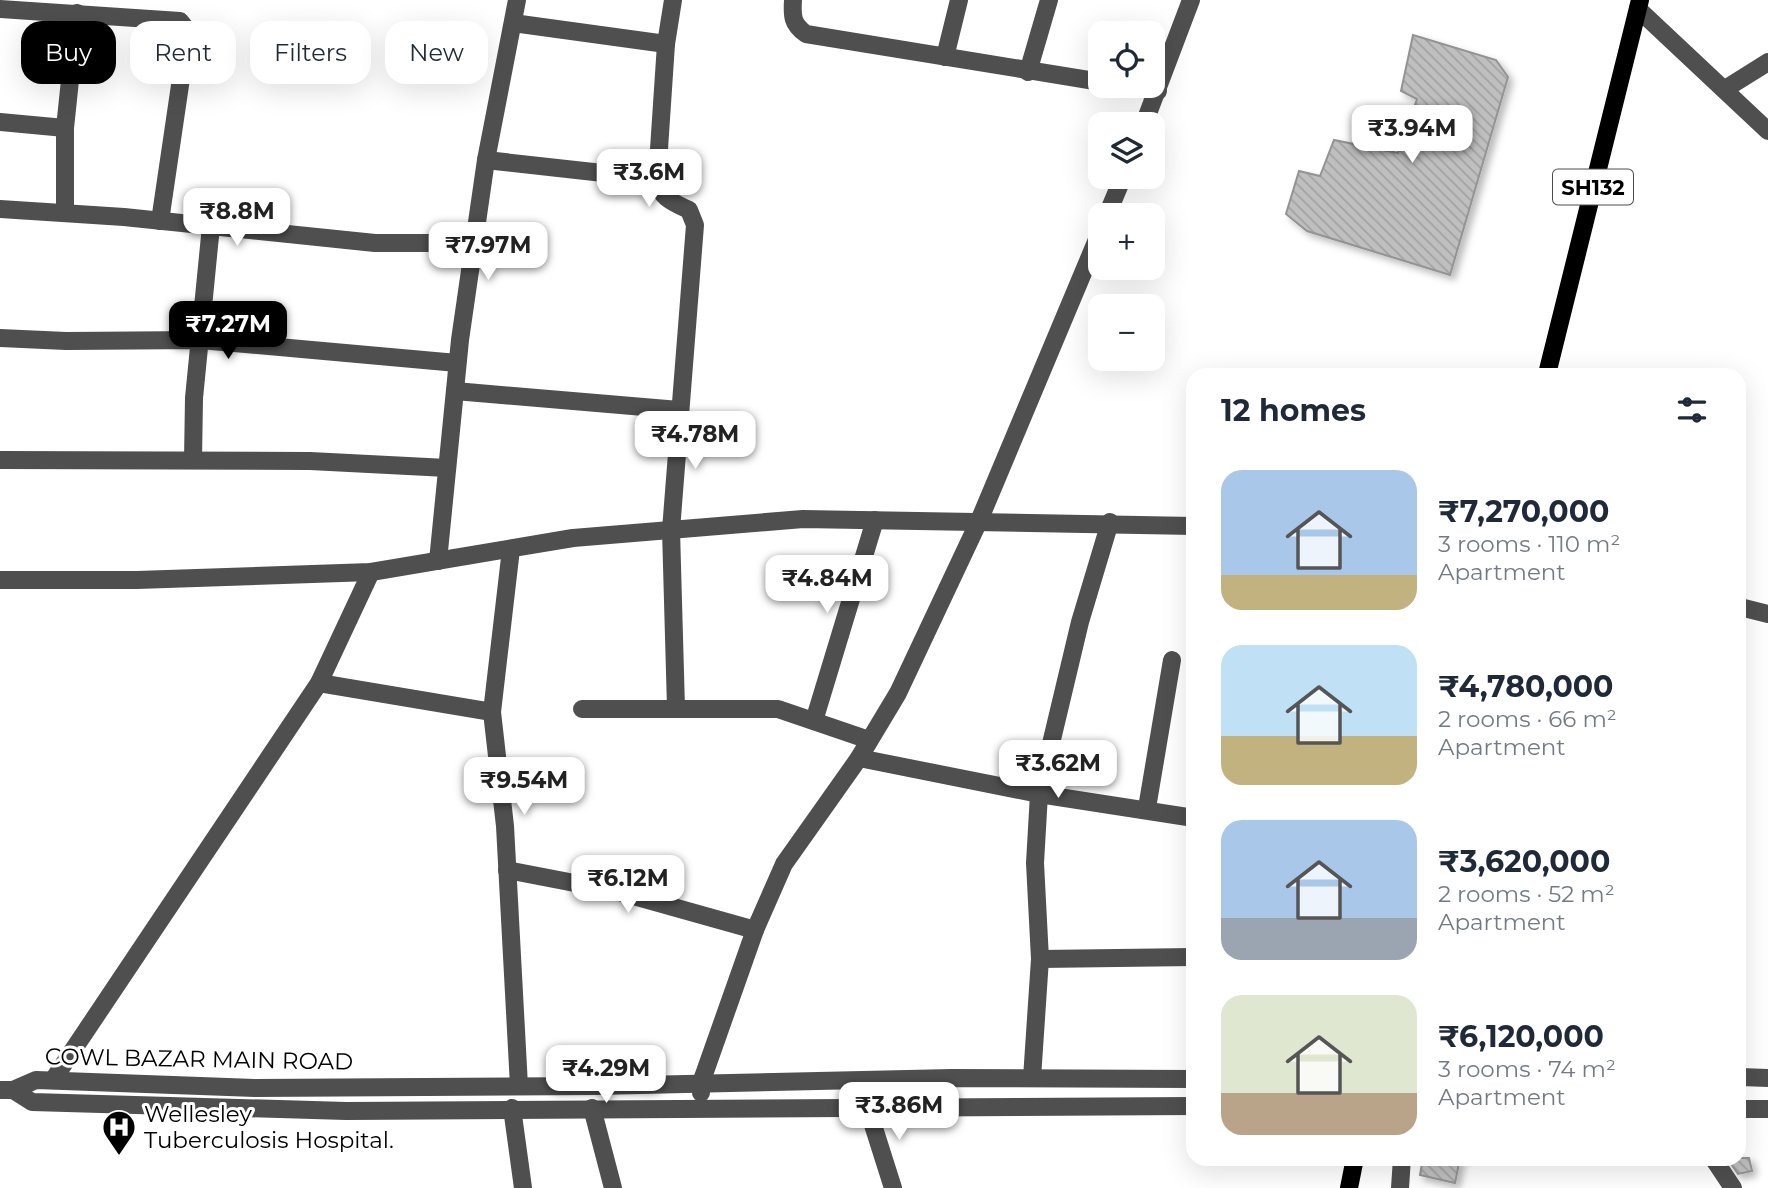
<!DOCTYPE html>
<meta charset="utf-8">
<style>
body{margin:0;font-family:Montserrat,sans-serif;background:#f2f2f3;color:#1f2937;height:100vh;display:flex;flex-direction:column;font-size:26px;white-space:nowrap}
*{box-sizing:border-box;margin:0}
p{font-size:23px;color:#747a83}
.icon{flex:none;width:38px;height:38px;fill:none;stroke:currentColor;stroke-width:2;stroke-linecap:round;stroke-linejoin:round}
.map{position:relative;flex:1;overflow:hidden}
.details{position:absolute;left:1186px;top:368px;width:560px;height:798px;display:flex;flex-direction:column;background:#fff;border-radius:21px;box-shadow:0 7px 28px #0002}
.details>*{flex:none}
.hud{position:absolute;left:21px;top:21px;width:665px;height:63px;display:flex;gap:14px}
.controls{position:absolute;left:1088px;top:21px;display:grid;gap:14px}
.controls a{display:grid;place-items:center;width:77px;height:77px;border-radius:14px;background:#fff;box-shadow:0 7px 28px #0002;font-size:35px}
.price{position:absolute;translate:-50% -60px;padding:0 16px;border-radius:14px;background:#fff;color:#222;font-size:23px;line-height:46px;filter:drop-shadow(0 2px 4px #0008)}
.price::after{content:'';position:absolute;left:50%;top:42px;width:21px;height:16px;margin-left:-10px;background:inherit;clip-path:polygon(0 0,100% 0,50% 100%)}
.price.on{background:#000;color:#fff}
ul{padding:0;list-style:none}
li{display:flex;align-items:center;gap:21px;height:175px;padding:0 35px}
li span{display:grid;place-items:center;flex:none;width:196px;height:140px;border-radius:21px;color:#555}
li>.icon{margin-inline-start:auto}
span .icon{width:84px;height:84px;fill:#fffc;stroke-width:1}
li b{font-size:30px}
h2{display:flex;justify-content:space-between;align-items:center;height:84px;padding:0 35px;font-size:30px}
.tag{padding:0 24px;border-radius:21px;background:#fff;box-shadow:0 7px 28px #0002;font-size:24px;line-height:63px}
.tag.on{background:#000;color:#fff}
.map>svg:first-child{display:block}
.building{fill:url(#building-back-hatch);stroke:#939393;stroke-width:2;filter:url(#shadow)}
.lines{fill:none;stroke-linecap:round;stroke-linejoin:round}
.minor{stroke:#4f4f4f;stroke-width:18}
.major{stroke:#000;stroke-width:18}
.labels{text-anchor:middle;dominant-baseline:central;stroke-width:6;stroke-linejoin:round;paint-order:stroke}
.shield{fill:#fff;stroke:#4c4c4c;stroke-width:2}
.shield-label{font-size:21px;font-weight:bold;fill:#000}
.street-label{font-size:23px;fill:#000;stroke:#fff}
.poi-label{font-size:23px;fill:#000;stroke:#fff;text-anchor:start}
</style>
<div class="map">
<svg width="1768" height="1188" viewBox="0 0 1768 1188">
<defs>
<pattern id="building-back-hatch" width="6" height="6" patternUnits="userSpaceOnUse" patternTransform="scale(1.75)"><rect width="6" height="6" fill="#bfbfbf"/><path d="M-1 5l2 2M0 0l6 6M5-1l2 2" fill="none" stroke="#a2a2a2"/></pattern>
<filter id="shadow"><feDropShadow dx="4.5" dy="4.5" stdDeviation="3.5" flood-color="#0004"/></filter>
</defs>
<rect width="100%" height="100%" fill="#fff"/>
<g class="building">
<path d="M1413,35l83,25 12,17 -58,198 -143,-44 -21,-17 13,-43 21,5 14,-36 64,13 19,-54 -16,-8z"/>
<path d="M1423,1158h37l-5,25 -35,-8z"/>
<path d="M1727,1158h22l3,13 -14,3z"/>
</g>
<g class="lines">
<g class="minor">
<path d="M673,0l-7,44 -9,135c3,19 15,23 32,31l6,15 -24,305 5,178"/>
<path d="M793,0c-1,16 -1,24 13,34l295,48"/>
<path d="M0,9l180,12 8,10 -28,190"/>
<path d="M1638,9l130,122"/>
<path d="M513,23l153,21"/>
<path d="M945,57l14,-57"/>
<path d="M1028,72l21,-72"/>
<path d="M1122,86l36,5"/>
<path d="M1725,89l43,-27"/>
<path d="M0,122l65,6"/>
<path d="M1144,124l47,-124"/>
<path d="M486,160l171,19"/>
<path d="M0,209l124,8 251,26h100"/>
<path d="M65,213v-85l12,-115"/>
<path d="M1107,215l16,-38"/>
<path d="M0,338l66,3 134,-1 257,23"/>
<path d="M455,391l224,19"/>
<path d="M0,460l310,1 137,7"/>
<path d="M193,460l1,-62 17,-172"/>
<path d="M511,549l-19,163 13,114 14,260"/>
<path d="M438,561l22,-221 26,-180 31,-160"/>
<path d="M0,580h137l234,-8 202,-34 230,-19 391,7"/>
<path d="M1740,607l28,7"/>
<path d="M319,683l173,29"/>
<path d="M582,709h196l91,31"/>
<path d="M814,721l61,-201"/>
<path d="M859,758l180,36 155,24"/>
<path d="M1147,808l25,-148"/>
<path d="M507,870l109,21 139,39"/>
<path d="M1040,959l154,-2"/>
<path d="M1740,1077l28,1"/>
<path d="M1032,1078l8,-119 -5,-96 4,-69 41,-172 30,-100"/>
<path d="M53,1080l266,-397 52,-111"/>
<path d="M0,1090h13l23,-10 219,8 341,-2 356,-8 242,1"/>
<path d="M13,1090l19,12 314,9 848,-5"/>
<path d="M701,1093v-10l54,-153 29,-66 75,-106 39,-65 81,-172 122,-291"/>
<path d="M867,1106l26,82"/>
<path d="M512,1108l11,80"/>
<path d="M592,1108l21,80"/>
<path d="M1740,1109h28"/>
<path d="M1713,1158l20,30"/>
<path d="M1400,1188l2,-30"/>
</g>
<g class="major">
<path d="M1547,374l93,-374"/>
<path d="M1349,1188l6,-30"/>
</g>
</g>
<defs>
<symbol id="hospital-pin" viewBox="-11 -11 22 30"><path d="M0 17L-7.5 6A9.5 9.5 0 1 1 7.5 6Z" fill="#000" stroke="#fff"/><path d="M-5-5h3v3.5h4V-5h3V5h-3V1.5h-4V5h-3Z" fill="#fff"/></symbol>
</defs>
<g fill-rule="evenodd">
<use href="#hospital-pin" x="100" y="1108" width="38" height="52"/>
</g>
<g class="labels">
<rect class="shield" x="1553" y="169.5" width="80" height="35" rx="5"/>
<g class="shield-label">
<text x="1593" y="187">SH132</text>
</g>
<g class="street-label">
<text transform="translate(199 1059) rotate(1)">COWL BAZAR MAIN ROAD</text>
</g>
<g class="poi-label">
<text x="144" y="1114">Wellesley<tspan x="144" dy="26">Tuberculosis Hospital.</tspan></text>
</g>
</g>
</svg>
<div class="controls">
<a><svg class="icon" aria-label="locate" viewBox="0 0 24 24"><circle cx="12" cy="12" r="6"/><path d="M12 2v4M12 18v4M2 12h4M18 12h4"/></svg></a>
<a><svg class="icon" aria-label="layers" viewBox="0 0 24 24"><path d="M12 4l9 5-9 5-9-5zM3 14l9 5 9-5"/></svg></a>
<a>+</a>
<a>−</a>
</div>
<b class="price" style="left:1412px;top:165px">₹3.94M</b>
<b class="price" style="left:649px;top:209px">₹3.6M</b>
<b class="price" style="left:237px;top:248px">₹8.8M</b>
<b class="price" style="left:488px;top:282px">₹7.97M</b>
<b class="price on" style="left:228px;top:361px">₹7.27M</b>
<b class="price" style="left:695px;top:471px">₹4.78M</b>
<b class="price" style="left:827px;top:615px">₹4.84M</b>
<b class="price" style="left:1058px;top:800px">₹3.62M</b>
<b class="price" style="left:524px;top:817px">₹9.54M</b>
<b class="price" style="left:628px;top:915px">₹6.12M</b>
<b class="price" style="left:606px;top:1105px">₹4.29M</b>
<b class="price" style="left:899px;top:1142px">₹3.86M</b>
<div class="hud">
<a class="tag on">Buy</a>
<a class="tag">Rent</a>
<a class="tag">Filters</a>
<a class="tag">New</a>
</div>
<section class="details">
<h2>12 homes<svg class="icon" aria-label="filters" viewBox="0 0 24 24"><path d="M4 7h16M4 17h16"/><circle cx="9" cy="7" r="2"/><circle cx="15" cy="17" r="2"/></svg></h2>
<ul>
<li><span style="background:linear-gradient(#a9c7e8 75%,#c2b280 0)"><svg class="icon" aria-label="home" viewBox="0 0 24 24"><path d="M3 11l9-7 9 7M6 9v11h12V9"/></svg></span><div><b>₹7,270,000</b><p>3 rooms · 110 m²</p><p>Apartment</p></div></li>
<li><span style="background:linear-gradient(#bfe0f5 65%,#c2b280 0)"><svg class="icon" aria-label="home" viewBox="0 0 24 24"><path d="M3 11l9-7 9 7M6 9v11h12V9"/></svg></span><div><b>₹4,780,000</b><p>2 rooms · 66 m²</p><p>Apartment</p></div></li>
<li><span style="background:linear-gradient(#a9c7e8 70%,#9aa5b1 0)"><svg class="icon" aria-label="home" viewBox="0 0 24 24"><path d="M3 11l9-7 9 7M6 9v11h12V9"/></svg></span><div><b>₹3,620,000</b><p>2 rooms · 52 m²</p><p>Apartment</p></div></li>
<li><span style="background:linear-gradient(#dfe7d0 70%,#b9a48a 0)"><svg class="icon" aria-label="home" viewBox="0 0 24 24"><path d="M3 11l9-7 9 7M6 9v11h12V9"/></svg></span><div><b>₹6,120,000</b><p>3 rooms · 74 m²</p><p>Apartment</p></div></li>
</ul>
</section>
</div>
